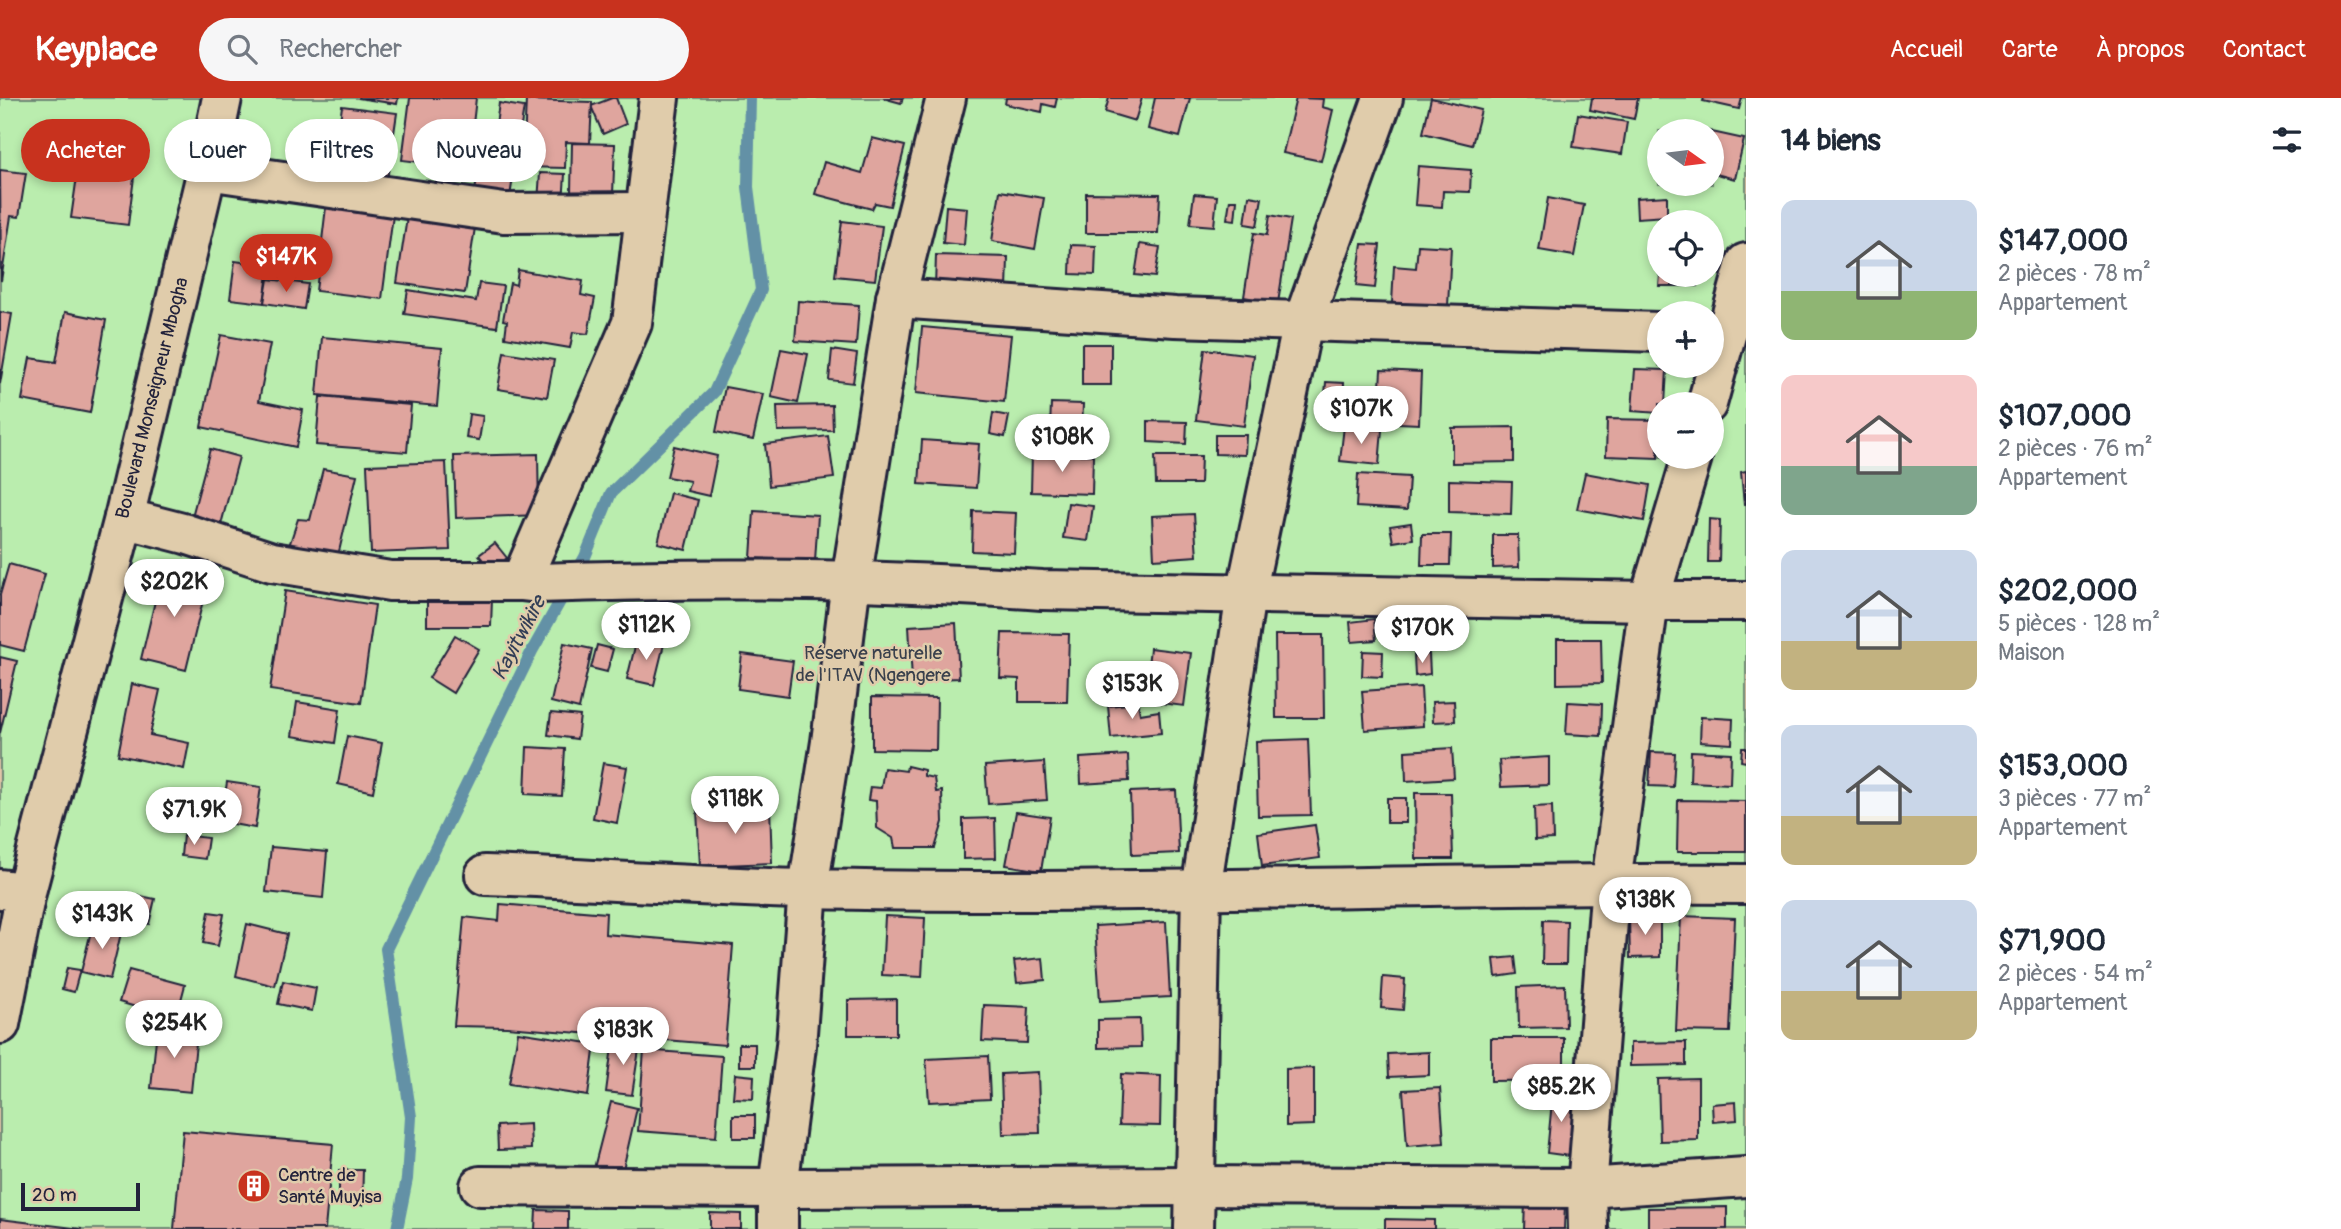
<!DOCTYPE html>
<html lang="fr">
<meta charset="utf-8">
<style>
body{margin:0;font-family:Pangolin,sans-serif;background:#f6f6f7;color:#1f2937;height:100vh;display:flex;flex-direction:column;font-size:26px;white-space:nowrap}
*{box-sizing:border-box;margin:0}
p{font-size:23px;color:#747a83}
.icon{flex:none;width:38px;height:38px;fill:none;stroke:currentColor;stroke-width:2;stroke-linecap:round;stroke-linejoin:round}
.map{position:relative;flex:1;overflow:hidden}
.side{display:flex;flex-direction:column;background:#fff;width:595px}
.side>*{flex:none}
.hud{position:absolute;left:21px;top:21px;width:665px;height:63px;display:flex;gap:14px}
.needle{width:46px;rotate:104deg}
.tools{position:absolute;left:1647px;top:21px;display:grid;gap:14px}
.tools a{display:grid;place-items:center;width:77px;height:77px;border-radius:50%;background:#fff;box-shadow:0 4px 10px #0003;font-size:35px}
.scale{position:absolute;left:21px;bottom:18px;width:119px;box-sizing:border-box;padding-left:7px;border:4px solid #22223b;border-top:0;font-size:19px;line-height:24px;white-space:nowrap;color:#22223b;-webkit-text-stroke:5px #e0ccab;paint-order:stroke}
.price{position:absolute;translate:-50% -60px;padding:0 16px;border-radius:24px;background:#fff;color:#222;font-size:23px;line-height:46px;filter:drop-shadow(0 2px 4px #0008)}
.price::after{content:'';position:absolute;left:50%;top:42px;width:21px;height:16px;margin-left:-10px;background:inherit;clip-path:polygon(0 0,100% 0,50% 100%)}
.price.on{background:#c8321e;color:#fff}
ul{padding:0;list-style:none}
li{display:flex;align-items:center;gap:21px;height:175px;padding:0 35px}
li span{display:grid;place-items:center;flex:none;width:196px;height:140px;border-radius:14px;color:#555}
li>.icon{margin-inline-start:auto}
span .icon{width:84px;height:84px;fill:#fffc;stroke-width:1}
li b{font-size:30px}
h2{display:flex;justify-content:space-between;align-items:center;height:84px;padding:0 35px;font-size:30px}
.chip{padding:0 24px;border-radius:32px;background:#fff;box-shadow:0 4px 10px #0003;font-size:24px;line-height:63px}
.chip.on{background:#c8321e;color:#fff}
header{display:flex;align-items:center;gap:42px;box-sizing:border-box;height:98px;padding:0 35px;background:#c8321e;color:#fff}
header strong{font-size:33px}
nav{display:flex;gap:38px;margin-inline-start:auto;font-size:24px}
.search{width:490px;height:63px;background:#f6f6f7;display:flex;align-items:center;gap:18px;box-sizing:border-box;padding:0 24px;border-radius:38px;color:#747a83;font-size:26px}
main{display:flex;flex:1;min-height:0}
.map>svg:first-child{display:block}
.green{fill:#baedae;stroke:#6e8874;stroke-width:2;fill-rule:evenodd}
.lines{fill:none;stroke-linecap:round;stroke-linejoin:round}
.stream{stroke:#6391a6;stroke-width:12}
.building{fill:#dfa59e;stroke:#22223b;stroke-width:2}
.street-casing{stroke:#22223b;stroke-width:44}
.secondary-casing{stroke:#22223b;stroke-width:44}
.street{stroke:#e0ccab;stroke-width:38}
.secondary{stroke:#e0ccab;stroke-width:38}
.labels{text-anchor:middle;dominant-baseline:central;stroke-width:5;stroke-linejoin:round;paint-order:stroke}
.street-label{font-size:19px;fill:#22223b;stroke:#e0ccab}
.park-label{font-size:19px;fill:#39404c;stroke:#e0ccab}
.poi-label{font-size:19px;fill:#22223b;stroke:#e0ccab;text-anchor:start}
.water-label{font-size:21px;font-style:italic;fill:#323e56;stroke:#e0ccab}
</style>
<header>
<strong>Keyplace</strong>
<div class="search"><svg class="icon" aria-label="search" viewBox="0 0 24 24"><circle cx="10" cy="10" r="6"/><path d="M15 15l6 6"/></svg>Rechercher</div>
<nav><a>Accueil</a><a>Carte</a><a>À propos</a><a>Contact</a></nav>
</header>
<main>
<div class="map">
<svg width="1746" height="1131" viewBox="0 0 1746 1131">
<rect width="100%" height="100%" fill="#e0c4a8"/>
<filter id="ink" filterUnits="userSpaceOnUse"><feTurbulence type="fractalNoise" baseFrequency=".0143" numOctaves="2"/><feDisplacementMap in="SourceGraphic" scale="14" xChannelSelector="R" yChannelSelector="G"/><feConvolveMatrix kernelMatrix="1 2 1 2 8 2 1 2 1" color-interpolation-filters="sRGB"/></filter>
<g filter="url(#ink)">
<path class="green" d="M0,0h1746v1131h-1746zM1659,33h53v53h-53zM1659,124h53v53h-53zM1659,215h53v53h-53zM1659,306h53v53h-53z"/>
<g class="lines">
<path class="stream" d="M397,1131l10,-50 4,-62 -25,-168 146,-298 53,-94 26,-64 103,-101 47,-102 -13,-103 2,-89"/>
</g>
<g class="building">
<path d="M358,0h40l-1,6z"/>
<path d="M410,0h66l-8,70 -66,-8z"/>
<path d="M612,0h4l10,26 -23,10 -12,-28z"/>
<path d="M883,0h20l-2,5z"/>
<path d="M1006,0h51l-2,9 -12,-3 -1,8 -37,-8z"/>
<path d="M1109,0h33l-7,23 -30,-9z"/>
<path d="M1155,0h35l-10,39 -32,-8z"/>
<path d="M1296,0l27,1 -1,8 11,3 -12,51 -38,-8z"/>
<path d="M1431,0l50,12 -9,35 -49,-12z"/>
<path d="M1592,0h46l-4,21 -44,-9z"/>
<path d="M1704,0h38l-3,11 -36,-8z"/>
<path d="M526,2l66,2 -2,41 -24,-1 -1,26 -42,-1z"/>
<path d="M499,5l25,4 -15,96 -35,-6 12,-73 10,1z"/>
<path d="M342,8l55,7 -10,67 -54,-8z"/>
<path d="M1578,16l49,8 -5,32 -49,-7z"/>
<path d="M1684,28l25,5h-26z"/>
<path d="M1712,34l32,7 -9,40 -23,-6z"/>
<path d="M872,40l33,8 -15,60 -15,-3 -3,6 -57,-15 9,-32 38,11z"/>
<path d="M572,45l43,1 -2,50 -42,-2z"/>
<path d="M79,64l56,7 -7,56 -57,-7z"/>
<path d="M1418,68l53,4 -1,22 -27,-1 -1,16 -27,-2z"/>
<path d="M0,72l26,3 -7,44 -8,-1 -10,65z"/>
<path d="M540,75l25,1 -2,30 -25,-2z"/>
<path d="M1000,93l44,7 -9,51 -43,-8z"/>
<path d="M1086,95l74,1 -2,39h-72z"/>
<path d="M1194,96l23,2 -3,30 -24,-2z"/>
<path d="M1249,98l13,2 -5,28 -12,-2z"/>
<path d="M1667,98v20l-30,2 -1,-20z"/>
<path d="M1548,100l36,7 -10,51 -35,-6z"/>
<path d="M1230,102h7l-2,20 -8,-1z"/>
<path d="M946,108l21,2 -3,37 -21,-2z"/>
<path d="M326,109l67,8 -11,84 -66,-8z"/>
<path d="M408,113l68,10 -11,72 -68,-10z"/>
<path d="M1270,117l21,4 -13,84 -34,-6 10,-64 13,2z"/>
<path d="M842,123l40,5 -7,54 -40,-4z"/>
<path d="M1140,146l20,3 -5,30 -20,-2z"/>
<path d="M1362,146l18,1 -5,43 -19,-2z"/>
<path d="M1071,147l25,1 -1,29 -25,-1z"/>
<path d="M1418,147l33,2 -3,59 -56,-3 2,-37 22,2z"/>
<path d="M936,157l72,2 -1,34 -72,-3z"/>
<path d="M235,163l34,5 -5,37 -34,-4z"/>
<path d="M518,172l65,11 -2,14 14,3 -7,36 -15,-2 -3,16 -65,-11 2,-16 -4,-1 7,-37 6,2z"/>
<path d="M1660,177h38v11h-39z"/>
<path d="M268,181l40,5 -4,25 -40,-6z"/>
<path d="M479,185l24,3 -6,41 -93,-13 4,-24 68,11z"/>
<path d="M798,203l61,4 -3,40 -61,-4z"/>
<path d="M0,214l12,2 -12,70z"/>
<path d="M65,214l41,8 -16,93 -68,-13 8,-42 26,4z"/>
<path d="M922,229l89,8 -7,67 -88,-9z"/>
<path d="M221,237l49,9 -11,57 44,9 -7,37 -95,-20z"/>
<path d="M322,239l120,11 -5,58 -120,-11z"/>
<rect x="1082" y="246" width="29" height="41"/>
<path d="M781,251l27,5 -10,49 -27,-6z"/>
<path d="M1205,251l48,6 -9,71 -48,-6z"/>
<path d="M832,252l25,4 -4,29 -24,-3z"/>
<path d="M504,254l50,8 -7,37 -49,-8z"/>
<path d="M1635,271l32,1 -2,34h-6v9l-27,-2z"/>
<path d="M1381,272l40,2 -2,52 -41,-2z"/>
<path d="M1326,284l18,1 -2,40 -19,-1z"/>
<path d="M725,289l38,7 -10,46 -37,-8z"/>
<path d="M320,299l91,8 -4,47 -91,-7z"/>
<path d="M1051,305l32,1 -1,27 -32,-2z"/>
<path d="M832,307l1,25 -55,1 -1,-25z"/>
<path d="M993,315l16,3 -4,21 -15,-3z"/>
<path d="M469,316l14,2 -4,24 -13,-2z"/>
<path d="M1607,321l51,1v38l-52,-2z"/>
<path d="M1148,323l39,1 -1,22 -38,-2z"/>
<path d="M1344,328l38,4 -3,35 -39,-4z"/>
<path d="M1514,329v35l-62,1v-35z"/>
<path d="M1215,337h31l-1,20 -30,-1z"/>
<path d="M828,338l6,42 -65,8 -4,-42z"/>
<path d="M922,342l57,4 -3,44 -57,-4z"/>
<path d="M674,348l43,10 -8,40 -22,-5 3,-10 -23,-4z"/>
<path d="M210,351l29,8 -20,75 -29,-8z"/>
<path d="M1032,355l61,2 -1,39 -61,-2z"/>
<path d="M538,356l1,61 -83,3 -2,-62z"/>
<path d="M1155,358h46l-1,28h-44z"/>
<path d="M446,364l4,88 -79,3 -4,-88z"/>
<path d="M323,371l34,6 -20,85 -49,-11 10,-30 12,1z"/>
<path d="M1746,373v33h-2l-3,-32z"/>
<path d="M1585,375l65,12 -6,36 -67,-12z"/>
<path d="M1358,376l51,3 -2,33 -51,-3z"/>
<path d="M1449,382l63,2 -1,32 -62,-2z"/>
<path d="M670,395l28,7 -12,50 -28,-7z"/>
<path d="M1068,405l25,3 -5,35 -25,-3z"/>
<path d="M754,413l64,4 -3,46 -64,-3z"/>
<path d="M973,413l43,2 -2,40 -42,-2z"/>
<path d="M1194,416l3,42 -43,3 -2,-43z"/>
<path d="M1709,421l11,1 -1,42h-11z"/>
<path d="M1411,425l2,16 -20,3 -3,-16z"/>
<path d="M1422,436h29l-1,31h-29z"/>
<path d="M1493,437h25l1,32 -26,1z"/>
<path d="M495,445l12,15 -16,12 -12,-15z"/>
<path d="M9,466l36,10 -21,77 -24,-6v-50z"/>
<path d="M163,470l45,12 -22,90 -45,-11z"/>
<path d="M285,493l90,14 -14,98 -91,-13z"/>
<path d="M427,501h65l-1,27h-64z"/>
<path d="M1374,521l2,21 -24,2 -2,-20z"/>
<path d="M956,525l3,55 -47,2 -3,-54z"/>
<path d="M1443,525v22l-32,1 -1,-22z"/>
<path d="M1002,535l67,1 -2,68h-48v-23l-19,-1z"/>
<path d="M455,537l24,14 -26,44 -24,-15z"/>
<path d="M1275,537h48l1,83h-48z"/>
<path d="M637,540l27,6 -10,41 -27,-6z"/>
<path d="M1557,541h44l1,44 -45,1z"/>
<path d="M564,545l28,6 -13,60 -28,-7z"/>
<path d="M597,547l16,4 -6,23 -16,-4z"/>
<path d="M1150,550l41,5 -7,53 -40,-5z"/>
<path d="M1363,553l20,1 -1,25 -20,-1z"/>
<path d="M742,556l51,7 -5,35 -50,-7z"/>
<path d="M1429,556l1,20 -15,2 -1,-21z"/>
<path d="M0,559l17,4 -17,72z"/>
<path d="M132,586l28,6 -10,45 39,8 -5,26 -66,-14z"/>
<path d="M1421,589l2,39 -58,4 -3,-39z"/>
<path d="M872,599l65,1 -1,52 -64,-1z"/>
<path d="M1454,603l1,20 -22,1 -1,-20z"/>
<path d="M297,604l43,7 -5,34 -43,-7z"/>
<path d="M1568,604l34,2 -1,32 -35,-2z"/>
<path d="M1138,605l2,11 19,-3 2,22 -50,5 -3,-32z"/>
<path d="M551,615l29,3 -3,23 -29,-4z"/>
<path d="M1701,619l32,2 -1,25 -32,-2z"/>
<path d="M347,638l35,7 -9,49 -35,-8z"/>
<path d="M1308,641l3,76 -53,1 -2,-75z"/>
<path d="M527,649l38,2 -3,47 -37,-2z"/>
<path d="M1452,650l2,30 -48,3 -1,-30z"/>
<path d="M1742,650h4v14l-5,-1z"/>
<path d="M1691,653l40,2 -1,31 -40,-2z"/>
<path d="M1651,654l24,1 -2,34 -24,-1z"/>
<path d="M1128,657l1,26 -48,3 -1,-26z"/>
<path d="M1549,659v28l-48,2 -2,-27z"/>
<path d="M1044,664l3,38 -59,4 -3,-38z"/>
<path d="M603,665l24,4 -10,56 -24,-5z"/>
<path d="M907,668l17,4v6l10,2 2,14 6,-1 1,31 -8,26h-40l-2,-10 -16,-10 -1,-27 -8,-1 2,-13 11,1 3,-20 22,3z"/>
<path d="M227,684l34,5 -6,41 -34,-6z"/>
<path d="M1176,692l3,63 -47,2 -2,-63z"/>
<path d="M1415,695h36l2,66h-37z"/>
<rect x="1387" y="700" width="19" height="25"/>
<path d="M1678,702l68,1v51h-69z"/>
<path d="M1552,708l1,33 -18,1 -1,-33z"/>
<path d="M770,709l2,56 -72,3 -3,-56z"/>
<path d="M1016,714l34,5 -9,54 -35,-6z"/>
<path d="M995,720l1,40 -33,1v-40z"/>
<path d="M1315,727l5,33 -58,8 -4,-33z"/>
<path d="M183,737l25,3 -3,21 -24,-3z"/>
<path d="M271,749l56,5 -4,46 -57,-6z"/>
<path d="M136,797l19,4 -6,25 -19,-4z"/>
<path d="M500,806l106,9 -1,21 128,11 -8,100 -218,-18 -53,-1 10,-109 35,4z"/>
<path d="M209,814l15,2 -6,32 -15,-3z"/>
<path d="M885,818l40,2 -3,59 -40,-2z"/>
<path d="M1681,818l54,2 -5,114 -54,-1z"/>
<path d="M1629,819h31v40l-30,1z"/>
<path d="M1543,822l24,1 -1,43h-24z"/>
<path d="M1166,824l4,75 -70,4 -5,-75z"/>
<path d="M93,825l29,6 -12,50 -29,-7z"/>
<path d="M247,826l40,10 -12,52 -39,-10z"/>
<path d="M1515,859l2,17 -21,3 -2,-18z"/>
<path d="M1043,860l2,22 -28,3 -3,-22z"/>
<path d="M67,870l13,2 -6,22 -12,-3z"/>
<path d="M129,872l56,15 -9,34 -57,-17z"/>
<path d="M1383,879l22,2 -2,31 -22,-2z"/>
<path d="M283,883l33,7 -4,23 -34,-7z"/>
<path d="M1565,887l1,42 -47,1 -1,-41z"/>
<path d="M896,901v36h-48v-35z"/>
<path d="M984,907l45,2 -2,36 -45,-2z"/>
<path d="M1140,921l1,28 -43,1v-28z"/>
<path d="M157,931l40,4 -6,59 -40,-4z"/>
<path d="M518,934l77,12 -7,52 -79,-12z"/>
<path d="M1491,940h73v42l-73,1z"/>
<path d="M613,941l27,4 -8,52 -26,-3z"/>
<path d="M1686,944v23l-56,1v-23z"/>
<rect x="739" y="946" width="16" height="22"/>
<path d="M644,952l78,6 -6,81 -78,-6z"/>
<path d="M1429,954v23l-40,2 -1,-23z"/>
<path d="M988,958l2,43 -61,3 -3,-43z"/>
<path d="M1314,970v57l-28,1v-57z"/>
<path d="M1038,974l2,61 -37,1 -2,-60z"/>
<path d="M735,976l19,2 -1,23 -20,-1z"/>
<path d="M1121,976l40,2 -1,50 -41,-1z"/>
<path d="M1698,980v62l-38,1 -2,-62z"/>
<path d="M1440,990l4,55 -37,3 -4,-56z"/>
<path d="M1553,993l22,2 -5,63 -23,-3z"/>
<path d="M611,1004l26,6 -16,70 -28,-6z"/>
<path d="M1736,1004l1,18 -24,2 -1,-18z"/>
<rect x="733" y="1017" width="22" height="23"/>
<path d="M530,1026l1,25 -33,1 -1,-24z"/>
<path d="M183,1033l150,13 -8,85h-151z"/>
<path d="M339,1072h24l-1,35 -23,-1z"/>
<path d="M1525,1105l40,1 -1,25h-40z"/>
<path d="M1727,1109v22h-79v-21z"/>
<path d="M536,1112l32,1v18h-33z"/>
<path d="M710,1115l31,1v15h-31z"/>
<path d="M0,1121l82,10h-82z"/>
<path d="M1385,1121l49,1v9h-49z"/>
</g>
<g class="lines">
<defs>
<g id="street">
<path d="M207,72l297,43 140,-1"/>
<path d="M896,200l279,19 484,15"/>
<path d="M1707,306l39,-141"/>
<path d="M124,420l62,16 86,28 118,19h131l17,2c168,-6 337,-5 504,7l607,11h97"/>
<path d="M521,483l111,-258 27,-225"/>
<path d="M485,777c108,4 216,12 323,14 313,7 625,-7 938,-5"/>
<path d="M0,791l26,3"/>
<path d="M480,1088l310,2 406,-2 391,2 159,-11"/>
<path d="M778,1131v-41l18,-142 12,-157 23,-147 20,-161 45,-283 50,-200"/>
<path d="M1194,1131l7,-339 45,-296 57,-272 80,-224"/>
<path d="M1588,1131l-1,-41 24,-305 38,-282 43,-144"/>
</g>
<path id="secondary" d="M0,926l26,-132 98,-374 83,-348 15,-72"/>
</defs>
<use href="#street" class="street-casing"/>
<use href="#secondary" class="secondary-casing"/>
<use href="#street" class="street"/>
<use href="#secondary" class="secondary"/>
</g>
</g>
<defs>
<symbol id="building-disc" viewBox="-11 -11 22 22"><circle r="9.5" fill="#c8321e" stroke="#e0ccab"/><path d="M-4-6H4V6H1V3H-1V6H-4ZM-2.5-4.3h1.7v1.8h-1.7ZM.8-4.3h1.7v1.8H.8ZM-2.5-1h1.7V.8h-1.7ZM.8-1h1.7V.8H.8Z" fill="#fff"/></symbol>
</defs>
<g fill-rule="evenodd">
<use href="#building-disc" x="235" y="1069" width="38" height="38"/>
</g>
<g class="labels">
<g class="street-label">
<text transform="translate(152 300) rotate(-76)">Boulevard Monseigneur Mbogha</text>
</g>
<g class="park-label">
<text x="873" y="555">Réserve naturelle<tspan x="873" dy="22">de l'ITAV (Ngengere</tspan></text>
</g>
<g class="poi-label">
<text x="278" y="1077">Centre de<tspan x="278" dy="22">Santé Muyisa</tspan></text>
</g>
<g class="water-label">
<text transform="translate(519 540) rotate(-62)">Kayitwikire</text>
</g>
</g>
</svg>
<div class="tools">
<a><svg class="needle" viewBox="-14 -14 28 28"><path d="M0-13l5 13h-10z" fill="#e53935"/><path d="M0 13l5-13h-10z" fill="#747a83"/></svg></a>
<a><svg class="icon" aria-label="locate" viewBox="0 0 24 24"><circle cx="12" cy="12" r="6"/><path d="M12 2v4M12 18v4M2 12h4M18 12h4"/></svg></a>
<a>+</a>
<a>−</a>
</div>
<div class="scale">20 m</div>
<b class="price on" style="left:286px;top:196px">$147K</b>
<b class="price" style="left:1361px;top:348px">$107K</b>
<b class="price" style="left:1062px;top:376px">$108K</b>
<b class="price" style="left:174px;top:521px">$202K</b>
<b class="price" style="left:646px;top:564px">$112K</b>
<b class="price" style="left:1422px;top:567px">$170K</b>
<b class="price" style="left:1132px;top:623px">$153K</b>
<b class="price" style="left:735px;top:738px">$118K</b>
<b class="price" style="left:194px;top:749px">$71.9K</b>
<b class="price" style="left:1645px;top:839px">$138K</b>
<b class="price" style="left:102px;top:853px">$143K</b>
<b class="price" style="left:174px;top:962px">$254K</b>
<b class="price" style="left:623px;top:969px">$183K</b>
<b class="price" style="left:1561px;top:1026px">$85.2K</b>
<div class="hud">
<a class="chip on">Acheter</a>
<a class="chip">Louer</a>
<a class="chip">Filtres</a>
<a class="chip">Nouveau</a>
</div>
</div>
<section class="side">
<h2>14 biens<svg class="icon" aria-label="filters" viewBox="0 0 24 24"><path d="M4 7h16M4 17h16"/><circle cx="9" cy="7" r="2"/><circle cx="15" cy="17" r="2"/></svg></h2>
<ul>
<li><span style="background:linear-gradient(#c9d6e8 65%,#8fb573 0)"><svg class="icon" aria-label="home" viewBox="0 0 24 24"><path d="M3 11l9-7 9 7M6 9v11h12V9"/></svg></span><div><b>$147,000</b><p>2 pièces · 78 m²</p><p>Appartement</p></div></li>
<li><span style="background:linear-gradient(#f6c9c9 65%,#7fa58c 0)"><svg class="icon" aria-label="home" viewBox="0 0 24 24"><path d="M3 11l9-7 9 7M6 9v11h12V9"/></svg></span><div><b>$107,000</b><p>2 pièces · 76 m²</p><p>Appartement</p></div></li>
<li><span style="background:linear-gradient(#c9d6e8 65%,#c2b280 0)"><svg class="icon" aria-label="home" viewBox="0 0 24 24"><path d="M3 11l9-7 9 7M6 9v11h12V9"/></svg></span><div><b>$202,000</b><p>5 pièces · 128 m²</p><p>Maison</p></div></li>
<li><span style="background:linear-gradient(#c9d6e8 65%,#c2b280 0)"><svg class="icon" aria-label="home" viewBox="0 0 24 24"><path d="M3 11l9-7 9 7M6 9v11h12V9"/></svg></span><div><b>$153,000</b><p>3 pièces · 77 m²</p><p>Appartement</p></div></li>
<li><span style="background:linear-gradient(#c9d6e8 65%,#c2b280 0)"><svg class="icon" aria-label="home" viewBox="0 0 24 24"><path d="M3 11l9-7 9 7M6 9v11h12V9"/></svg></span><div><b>$71,900</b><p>2 pièces · 54 m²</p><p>Appartement</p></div></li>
</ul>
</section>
</main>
